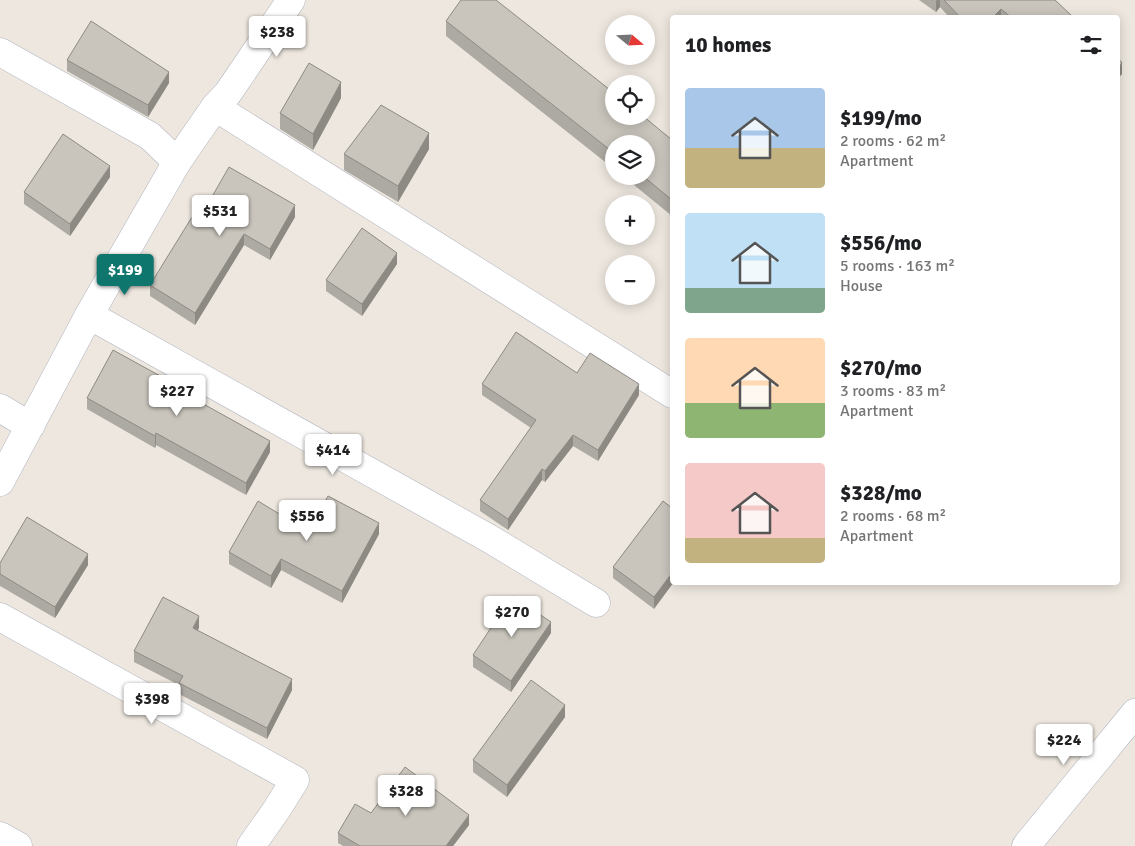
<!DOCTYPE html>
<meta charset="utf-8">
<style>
body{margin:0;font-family:Signika,sans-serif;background:#f6f6f6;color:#202124;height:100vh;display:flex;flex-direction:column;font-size:19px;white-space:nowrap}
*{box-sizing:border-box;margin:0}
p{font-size:16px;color:#757577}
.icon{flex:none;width:28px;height:28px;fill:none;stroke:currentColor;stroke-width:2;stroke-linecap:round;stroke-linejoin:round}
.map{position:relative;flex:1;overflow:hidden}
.drawer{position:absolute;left:670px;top:15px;width:450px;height:570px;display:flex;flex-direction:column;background:#fff;border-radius:5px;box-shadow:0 2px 12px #0003}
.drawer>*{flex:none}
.needle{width:32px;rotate:109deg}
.tools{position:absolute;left:605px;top:15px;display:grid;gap:10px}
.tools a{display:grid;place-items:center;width:50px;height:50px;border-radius:50%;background:#fff;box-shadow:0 2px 12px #0003;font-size:25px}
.price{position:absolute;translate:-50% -42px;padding:0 11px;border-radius:5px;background:#fff;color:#222;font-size:16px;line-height:32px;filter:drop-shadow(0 1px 2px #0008)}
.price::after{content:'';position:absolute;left:50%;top:30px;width:15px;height:11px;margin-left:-8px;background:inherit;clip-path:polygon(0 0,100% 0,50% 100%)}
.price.selected{background:#0f766e;color:#fff}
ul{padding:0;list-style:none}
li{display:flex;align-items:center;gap:15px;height:125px;padding:0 15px}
li span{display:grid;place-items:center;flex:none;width:140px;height:100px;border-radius:5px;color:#555}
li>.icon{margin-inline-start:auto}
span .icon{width:60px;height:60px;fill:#fffc;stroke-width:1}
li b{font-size:21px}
h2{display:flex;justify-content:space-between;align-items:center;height:60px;padding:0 15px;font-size:21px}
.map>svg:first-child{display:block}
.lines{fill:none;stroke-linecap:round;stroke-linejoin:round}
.minor-casing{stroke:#b2b5bf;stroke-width:29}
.minor{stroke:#fff;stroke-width:28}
.wall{fill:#ada9a3}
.shaded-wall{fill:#8d8a84}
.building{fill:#c9c5bd;stroke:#8d8a84}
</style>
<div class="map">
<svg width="1135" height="846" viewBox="0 0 1135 846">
<rect width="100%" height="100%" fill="#ede7df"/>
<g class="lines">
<defs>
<g id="minor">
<path d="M0,52l150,84 27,26"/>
<path d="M215,107l457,287"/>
<path d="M89,315l401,224 106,64"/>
<path d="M0,408l20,12 11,5"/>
<path d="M0,482l89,-167 88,-153 38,-55 13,-14 63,-93"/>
<path d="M0,617l295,163 -18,29 -26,37"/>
<path d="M0,836l18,10"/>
<path d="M1026,846l109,-133"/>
</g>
</defs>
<use href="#minor" class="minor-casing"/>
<use href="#minor" class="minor"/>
</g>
<g class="wall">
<path d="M919,0h136l19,18h-124l-10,-11 -4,5z"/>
<path d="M446,21l226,119v76l-49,-40h23l-32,-32v25l-168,-133z"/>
<path d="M67,60l102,23 -21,34 -81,-46z"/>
<path d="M341,98l-28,52 -33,-21v-16z"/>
<path d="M429,149l-31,53 -54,-32v-16z"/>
<path d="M110,177l-40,59 -46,-32v-12z"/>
<path d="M295,217l-25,43 -26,-15 -49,80 -45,-29v-11l48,-64z"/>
<path d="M397,264l-35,52 -36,-25v-11z"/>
<path d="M577,373l62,22 -41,66 -25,-15 -28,36 -3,-2 -34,50 -28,-19v-11l51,-72 -49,-33v-11z"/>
<path d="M182,392l88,60 -24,43 -90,-50 -1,3 -68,-39v-11z"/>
<path d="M663,501l-9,108 -41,-31v-11z"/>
<path d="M309,532l70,2 -37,69 -61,-33 -10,18 -42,-24v-12z"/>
<path d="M0,563l88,2 -33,53 -55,-32z"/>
<path d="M199,628l-2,2 95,60 -25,49 -88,-45v-9l-45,-23v-11z"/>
<path d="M551,633l-40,59 -38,-25v-12z"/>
<path d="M565,717l-58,80 -34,-25v-12z"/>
<path d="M371,813l98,12 -16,21h-110l-5,-3v-10z"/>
</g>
<g class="shaded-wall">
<path d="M937,0h3v7l-4,5v-11z"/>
<path d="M1001,9v9h-9z"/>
<path d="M1122,63v11l-4,5v-11z"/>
<path d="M169,72v11l-21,34v-12z"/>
<path d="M341,82v16l-28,52v-16z"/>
<path d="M429,133v16l-31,53v-16z"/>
<path d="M110,166v11l-40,59v-12z"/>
<path d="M295,205v12l-25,43v-11z"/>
<path d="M244,234v11l-49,80v-12z"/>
<path d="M397,253v11l-35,52v-12z"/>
<path d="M639,384v11l-41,66v-11z"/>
<path d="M156,433v12l-1,3v-12z"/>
<path d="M573,435v11l-28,36v-11z"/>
<path d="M270,441v11l-24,43v-12z"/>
<path d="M542,469v11l-34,50v-11z"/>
<path d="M379,523v11l-37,69v-12z"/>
<path d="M88,554v11l-33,53v-11z"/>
<path d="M281,559v11l-10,18v-12z"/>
<path d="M672,573v9h2l-20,27v-12z"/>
<path d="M199,616v12l-6,11v-11z"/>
<path d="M551,622v11l-40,59v-11z"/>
<path d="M292,679v11l-25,49v-11z"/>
<path d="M565,705v12l-58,80v-12z"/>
<path d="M469,815v10l-16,21h-7z"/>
</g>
<g class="building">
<path d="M461,0h35l118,93v23h29l29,24v60l-29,-24h3v-32h-32v9l-168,-132z"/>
<path d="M944,0h111l19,18h-62l-11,-9 -9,9h-34l1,-2z"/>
<path d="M91,21l78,51 -21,33 -81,-45z"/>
<path d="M1118,58l4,5 -4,5z"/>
<path d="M309,63l32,19 -28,52 -33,-21z"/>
<path d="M381,105l48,28 -31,53 -54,-32z"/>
<path d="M63,134l47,32 -40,58 -46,-32z"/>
<path d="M229,167l66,38 -25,44 -26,-15 -49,79 -45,-28 42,-68 6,4z"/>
<path d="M362,228l35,25 -35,51 -36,-24z"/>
<path d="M516,332l61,41 13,-20 49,31 -41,66 -25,-15 -28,36 -3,-2 -34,50 -28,-19 56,-80 -54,-36z"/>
<path d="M113,350l69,38 -2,3 90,50 -24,42 -90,-50 -1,3 -68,-38z"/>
<path d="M328,496l51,27 -37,68 -61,-32 -10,17 -42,-24 29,-51 51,31z"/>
<path d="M663,501l9,7v65l-18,24 -41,-30z"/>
<path d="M27,517l61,37 -33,53 -55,-33v-11z"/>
<path d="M512,596l39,26 -40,59 -38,-26z"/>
<path d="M163,597l36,19 -6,12 99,51 -25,49 -88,-45 4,-7 -49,-25z"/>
<path d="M531,680l34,25 -58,80 -34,-25z"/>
<path d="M405,767l64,48 -23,31h-86l-22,-13 17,-29 16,9z"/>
</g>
</svg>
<div class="tools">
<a><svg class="needle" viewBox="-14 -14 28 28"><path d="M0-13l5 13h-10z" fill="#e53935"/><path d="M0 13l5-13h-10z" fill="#757577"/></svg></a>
<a><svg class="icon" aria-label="locate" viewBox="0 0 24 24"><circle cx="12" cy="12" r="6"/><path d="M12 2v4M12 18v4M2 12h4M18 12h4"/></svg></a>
<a><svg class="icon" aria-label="layers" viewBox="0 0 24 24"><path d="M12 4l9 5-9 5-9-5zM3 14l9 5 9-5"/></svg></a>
<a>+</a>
<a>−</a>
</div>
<b class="price" style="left:277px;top:58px">$238</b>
<b class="price" style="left:220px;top:237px">$531</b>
<b class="price selected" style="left:125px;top:296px">$199</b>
<b class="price" style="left:177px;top:417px">$227</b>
<b class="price" style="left:333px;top:476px">$414</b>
<b class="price" style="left:307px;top:542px">$556</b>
<b class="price" style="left:512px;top:638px">$270</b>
<b class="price" style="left:152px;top:725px">$398</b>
<b class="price" style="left:1064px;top:766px">$224</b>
<b class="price" style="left:406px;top:817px">$328</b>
<section class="drawer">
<h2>10 homes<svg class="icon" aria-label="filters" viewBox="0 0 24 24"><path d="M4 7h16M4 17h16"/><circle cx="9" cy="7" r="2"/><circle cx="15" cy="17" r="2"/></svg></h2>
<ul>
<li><span style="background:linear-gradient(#a9c7e8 60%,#c2b280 0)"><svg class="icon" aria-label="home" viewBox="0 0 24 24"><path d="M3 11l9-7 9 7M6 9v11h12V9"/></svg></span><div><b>$199/mo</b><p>2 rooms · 62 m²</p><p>Apartment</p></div></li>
<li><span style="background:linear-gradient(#bfe0f5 75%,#7fa58c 0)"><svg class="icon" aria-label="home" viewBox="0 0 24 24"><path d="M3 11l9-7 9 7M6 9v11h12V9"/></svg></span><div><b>$556/mo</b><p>5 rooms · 163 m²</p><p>House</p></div></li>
<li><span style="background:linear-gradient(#ffd9b3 65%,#8fb573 0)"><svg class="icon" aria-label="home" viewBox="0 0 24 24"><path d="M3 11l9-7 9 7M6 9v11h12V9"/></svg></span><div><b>$270/mo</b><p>3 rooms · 83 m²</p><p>Apartment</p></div></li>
<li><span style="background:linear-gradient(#f6c9c9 75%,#c2b280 0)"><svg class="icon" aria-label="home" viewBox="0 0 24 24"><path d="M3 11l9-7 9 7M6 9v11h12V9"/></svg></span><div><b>$328/mo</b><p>2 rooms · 68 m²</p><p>Apartment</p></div></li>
</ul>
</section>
</div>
